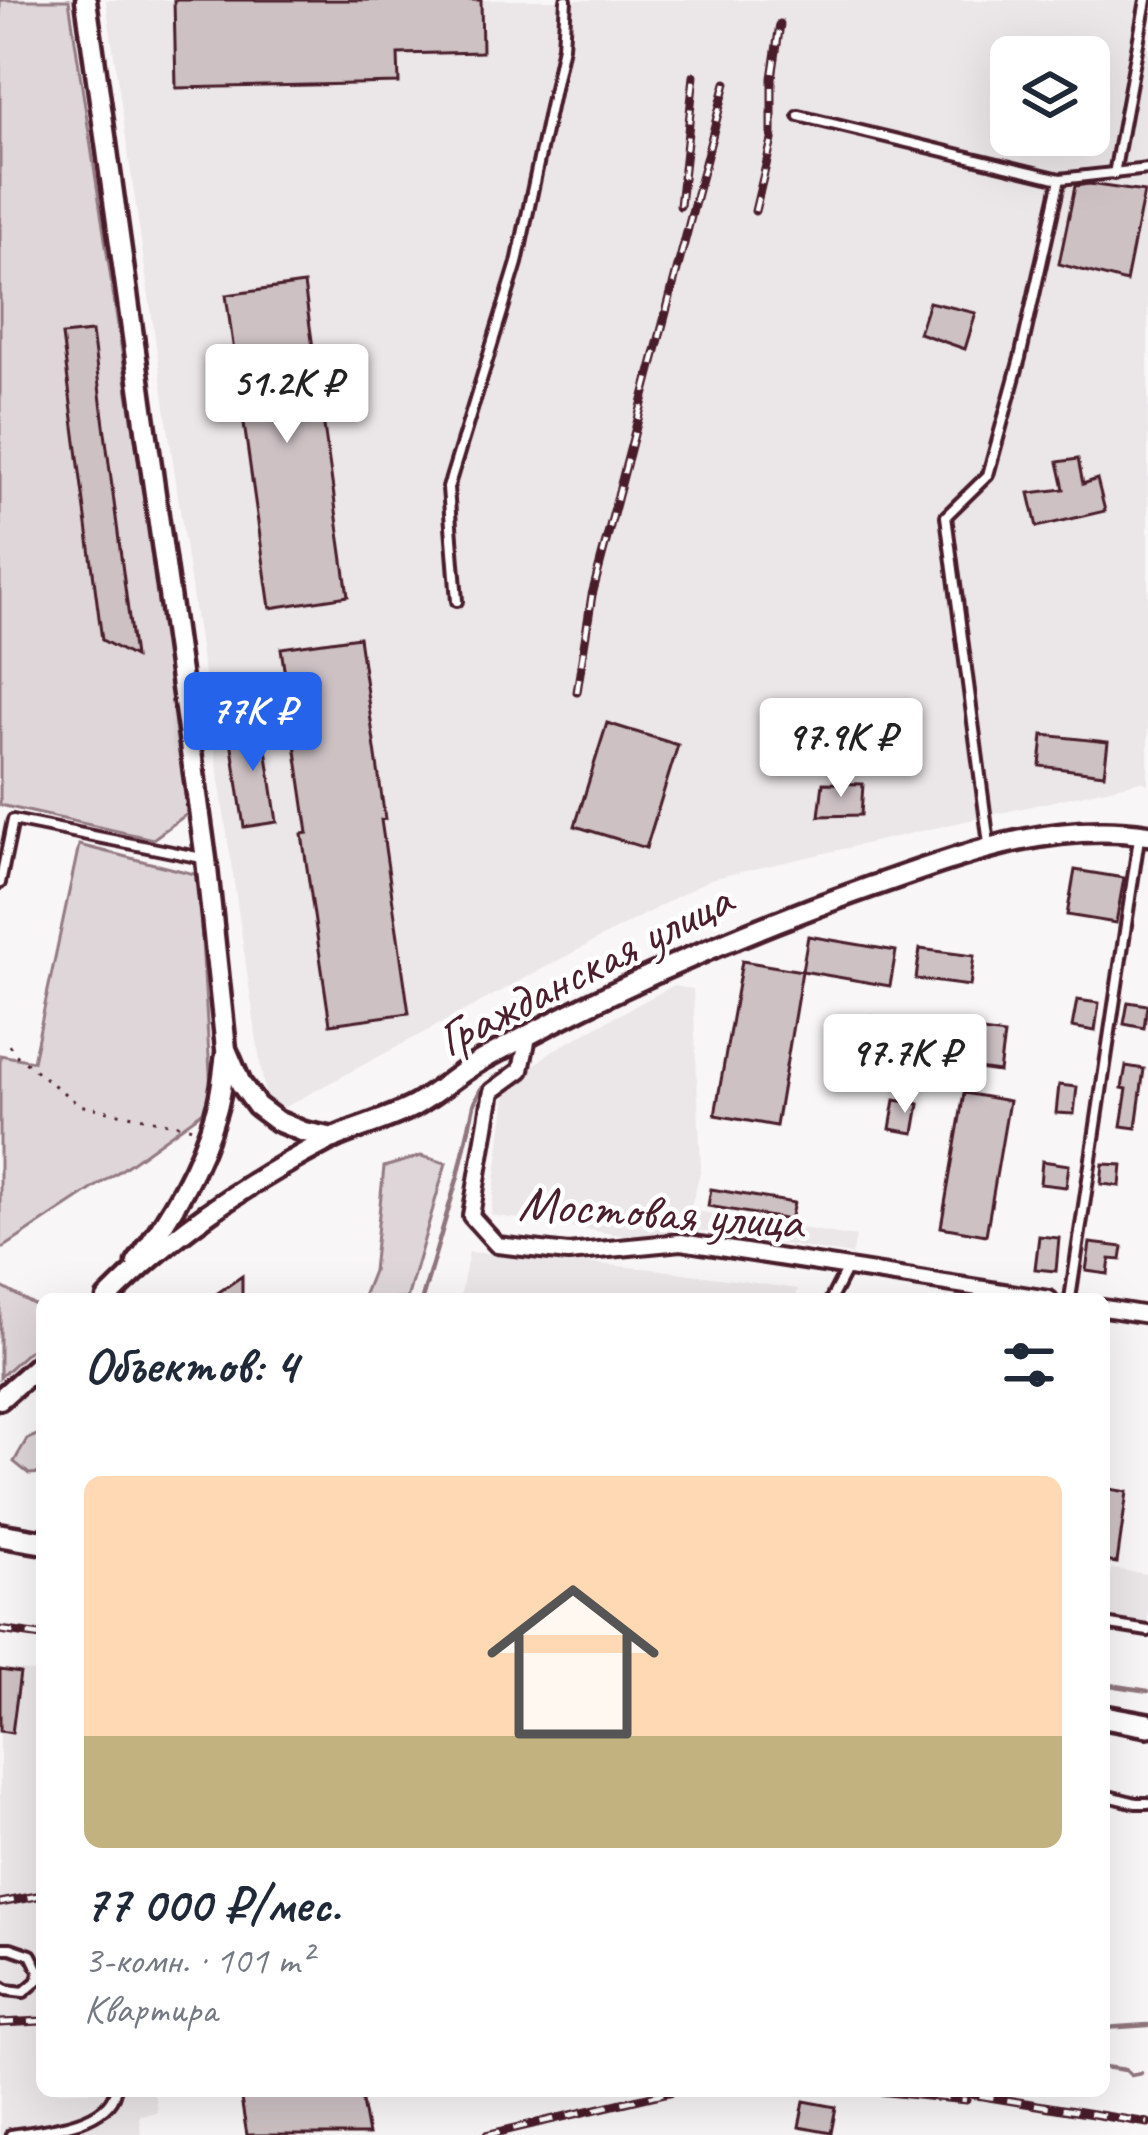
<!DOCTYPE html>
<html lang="ru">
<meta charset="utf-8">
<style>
body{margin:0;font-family:Caveat,sans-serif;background:#f6f6f7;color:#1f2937;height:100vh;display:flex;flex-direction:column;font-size:45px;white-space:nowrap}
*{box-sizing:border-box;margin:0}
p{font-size:39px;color:#747a83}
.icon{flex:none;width:66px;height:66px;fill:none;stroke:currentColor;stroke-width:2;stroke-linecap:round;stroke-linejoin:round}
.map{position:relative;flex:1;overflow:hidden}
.drawer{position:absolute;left:36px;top:1293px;width:1074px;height:804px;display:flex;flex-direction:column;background:#fff;border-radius:18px;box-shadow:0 12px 48px #0002}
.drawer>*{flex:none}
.tools{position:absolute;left:990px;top:36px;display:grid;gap:24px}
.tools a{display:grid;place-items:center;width:120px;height:120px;border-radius:18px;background:#fff;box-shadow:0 12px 48px #0002;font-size:60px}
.price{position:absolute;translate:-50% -102px;padding:0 27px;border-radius:12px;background:#fff;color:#222;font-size:39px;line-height:78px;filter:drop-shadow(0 3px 6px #0008)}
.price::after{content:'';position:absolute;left:50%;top:72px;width:36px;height:27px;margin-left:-18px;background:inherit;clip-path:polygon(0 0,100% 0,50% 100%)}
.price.selected{background:#2563eb;color:#fff}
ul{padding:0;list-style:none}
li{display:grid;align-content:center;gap:24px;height:636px;padding:0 48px}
li span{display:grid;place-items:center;height:372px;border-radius:18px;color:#555}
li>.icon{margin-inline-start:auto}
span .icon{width:216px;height:216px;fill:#fffc;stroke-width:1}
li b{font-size:51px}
h2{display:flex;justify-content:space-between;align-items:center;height:144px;padding:0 48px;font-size:51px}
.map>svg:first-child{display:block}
.built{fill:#ebe6e8;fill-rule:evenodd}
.green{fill:#ded6d9;stroke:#947a82;stroke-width:3}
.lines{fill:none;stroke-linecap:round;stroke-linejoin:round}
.stream{stroke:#8f747b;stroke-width:4.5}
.building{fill:#cdc1c4;stroke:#4a1f2b;stroke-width:3}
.service-casing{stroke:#4a1f2b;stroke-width:16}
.minor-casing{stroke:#4a1f2b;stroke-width:22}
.tertiary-casing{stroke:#4a1f2b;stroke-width:27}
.primary-casing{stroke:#4a1f2b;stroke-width:30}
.path{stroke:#4a1f2b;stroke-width:3;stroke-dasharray:3 9;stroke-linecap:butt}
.service{stroke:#fff;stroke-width:8}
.minor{stroke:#fff;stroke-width:14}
.tertiary{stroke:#fff;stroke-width:18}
.primary{stroke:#fff;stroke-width:21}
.rail-casing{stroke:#4a1f2b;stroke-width:9}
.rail{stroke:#fff;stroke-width:4.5;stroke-dasharray:14;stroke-linecap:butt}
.labels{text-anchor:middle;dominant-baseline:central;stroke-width:9;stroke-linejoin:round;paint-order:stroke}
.street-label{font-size:51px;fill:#4a1f2b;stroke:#fff}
</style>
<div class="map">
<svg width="1148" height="2135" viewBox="0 0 1148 2135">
<rect width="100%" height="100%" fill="#f8f6f7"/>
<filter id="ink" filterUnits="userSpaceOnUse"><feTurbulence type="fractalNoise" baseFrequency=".00833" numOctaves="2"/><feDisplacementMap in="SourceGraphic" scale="24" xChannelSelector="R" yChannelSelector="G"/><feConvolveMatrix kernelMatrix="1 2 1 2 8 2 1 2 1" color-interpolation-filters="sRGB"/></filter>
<g filter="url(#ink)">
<g class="built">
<path d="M106,0h1042v784l-7,-3 -431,98 -442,237zM1011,57h78v78h-78z"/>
<path d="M672,986l21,3 8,180 -11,41 166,27 -4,18 -151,-24 -41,10 -169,-26 16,-128 45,-36z"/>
<path d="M469,1252l192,18 137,19 -2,10h-336z"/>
<path d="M1111,1569l37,5v49l-44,-6z"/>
<path d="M0,1668l42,5v418h112l3,21 -18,3 2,20h-141z"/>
</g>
<g class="green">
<path d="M0,0h69l122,811 -38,28 -153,-34z"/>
<path d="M79,845l119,30 14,230 -88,63 -124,82v-195l33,6z"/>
<path d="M421,1156l25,7 -39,136h-45l11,-28 11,-104z"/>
<path d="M0,1286l42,23v30l-42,38z"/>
<path d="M42,1433v40l-13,1 -15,-12 13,-23z"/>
</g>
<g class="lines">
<g class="stream">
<path d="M422,1299l36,-123 17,-75 6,-12 15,-9"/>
<path d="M1104,1684l44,7"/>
<path d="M1104,2028l44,-3"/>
<path d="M1104,2067l22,3 5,5 10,-2"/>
</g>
</g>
<g class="building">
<path d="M174,0h307l1,52 -84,2 1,29 -223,5z"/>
<path d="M1089,184l55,8 -18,90 -67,-18 16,-78z"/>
<path d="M304,284l44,312 -78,12 -44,-313z"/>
<path d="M929,302l47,11 -11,36 -46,-16z"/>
<path d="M92,332l42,325 -32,-17 -40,-305z"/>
<path d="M1078,459l5,25 14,-5 8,32 -68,16 -8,-34 35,-4 -6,-27z"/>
<path d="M359,637l26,182 -4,1 28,193 -79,11 -28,-190 6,-1 -27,-185z"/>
<path d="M262,722l15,100 -33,5 -15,-100z"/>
<path d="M607,723l71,22 -32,103 -71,-22z"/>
<path d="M1043,735l65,7 -4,32 -64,-8z"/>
<path d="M823,783l40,1 -2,31 -42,1z"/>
<path d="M1075,870l49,8 -8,45 -49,-8z"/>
<path d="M808,936l88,15 -6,35 -88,-15z"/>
<path d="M920,949l54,7 -4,30 -54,-7z"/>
<path d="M742,961l60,10 -26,155 -61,-11z"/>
<path d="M1077,1000l22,3 -4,28 -23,-4z"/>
<path d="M1128,1002l19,3 -3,23 -20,-4z"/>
<path d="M870,1016l134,19 -5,37 -134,-19z"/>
<path d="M1126,1066l18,3 -8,59 -15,-2 6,-37 -5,-1z"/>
<path d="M1059,1085l18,2 -3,27 -18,-1z"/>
<path d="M964,1093l45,8 -23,134 -45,-8z"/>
<path d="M895,1100l24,4 -5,29 -24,-4z"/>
<path d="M1042,1161l27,4 -3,22 -26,-3z"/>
<path d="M1103,1164l19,1 -2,21 -19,-2z"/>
<path d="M711,1189l83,14 -4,17 -82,-14z"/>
<path d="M1039,1236l20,2 -3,33 -21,-2z"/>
<path d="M1090,1243l33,4 -2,13 -11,-1 -2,15 -22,-3z"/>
<path d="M242,1276v23h-33z"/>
<path d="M1104,1488l23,4 -10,71 -13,-2z"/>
<path d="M0,1670l20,3 -8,60 -12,-2z"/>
<path d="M291,2091h69l8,44h-121l-6,-36z"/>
<path d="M804,2101l32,6 -5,26 -32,-6z"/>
</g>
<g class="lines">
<defs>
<g id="service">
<path d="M799,116l261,63 -40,179 -32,117 -42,41 43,328"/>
<path d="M1114,174l32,-174"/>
<path d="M1060,179l88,-10"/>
<path d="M457,601l-9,-113 69,-225 46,-217 3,-46"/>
<path d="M0,883l13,-63 189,38"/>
<path d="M831,1299l16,-31"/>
<path d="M1070,1299l69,-461"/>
<path d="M1104,1624l44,7"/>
<path d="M1104,1795l32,8h12"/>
<path d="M0,1948h11l20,7 8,16 -1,9 -14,12 -17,-2 -7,-4"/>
<path d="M11,2135c31,-5 96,-10 104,-44"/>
</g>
<g id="minor">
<path d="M528,1037l-7,33 -29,21 -21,125 26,29 71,8 113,-11 368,57"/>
<path d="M1104,1308l44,7"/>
</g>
<g id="tertiary">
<path d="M86,0l120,859 20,190 15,35 16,22 20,15 27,11 30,6"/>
<path d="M137,1263c34,-48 63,-96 79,-152 6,-18 7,-38 10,-57"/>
<path d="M107,1299c63,-64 143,-118 222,-159 27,-13 57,-19 85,-34 23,-13 44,-33 68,-46 125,-69 256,-127 391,-174 90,-31 178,-66 275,-51"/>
<path d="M0,1399l42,-37"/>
</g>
<g id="primary">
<path d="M0,1535l42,7"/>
<path d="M1104,1717l44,8"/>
</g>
</defs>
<use href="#service" class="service-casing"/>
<use href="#minor" class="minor-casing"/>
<use href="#tertiary" class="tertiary-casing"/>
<use href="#primary" class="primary-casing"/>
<path class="path" d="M9,1045l6,9 64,51 114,23"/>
<use href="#service" class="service"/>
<use href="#minor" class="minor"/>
<use href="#tertiary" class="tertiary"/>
<use href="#primary" class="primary"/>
<defs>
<g id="rail">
<path d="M680,206l14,-130"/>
<path d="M755,211l17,-71v-62l8,-54"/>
<path d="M577,692l15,-97 134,-512"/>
<path d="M0,1630l42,6"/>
<path d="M0,1903l42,-8"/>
<path d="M0,2023l42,-2"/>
<path d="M878,2091l88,9"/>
<path d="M952,2091l196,32"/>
<path d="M486,2135l187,-44"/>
</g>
</defs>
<use href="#rail" class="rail-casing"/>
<use href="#rail" class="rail"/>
</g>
</g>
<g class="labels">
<g class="street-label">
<text transform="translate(584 969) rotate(-27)">Гражданская улица</text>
<text transform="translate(661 1212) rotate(4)">Мостовая улица</text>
</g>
</g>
</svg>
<div class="tools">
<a><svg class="icon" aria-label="layers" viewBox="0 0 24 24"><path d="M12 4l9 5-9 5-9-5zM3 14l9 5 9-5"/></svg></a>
</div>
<b class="price" style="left:287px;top:446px">51.2K ₽</b>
<b class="price selected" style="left:253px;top:774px">77K ₽</b>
<b class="price" style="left:841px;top:800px">97.9K ₽</b>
<b class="price" style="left:905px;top:1116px">97.7K ₽</b>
<section class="drawer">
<h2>Объектов: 4<svg class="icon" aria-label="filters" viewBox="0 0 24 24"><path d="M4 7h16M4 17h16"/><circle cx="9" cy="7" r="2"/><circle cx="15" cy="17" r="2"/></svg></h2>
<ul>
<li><span style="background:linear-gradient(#ffd9b3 70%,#c2b280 0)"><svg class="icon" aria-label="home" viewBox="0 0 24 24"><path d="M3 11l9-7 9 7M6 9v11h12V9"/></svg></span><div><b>77 000 ₽/мес.</b><p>3-комн. · 101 m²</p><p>Квартира</p></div></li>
</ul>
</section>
</div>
